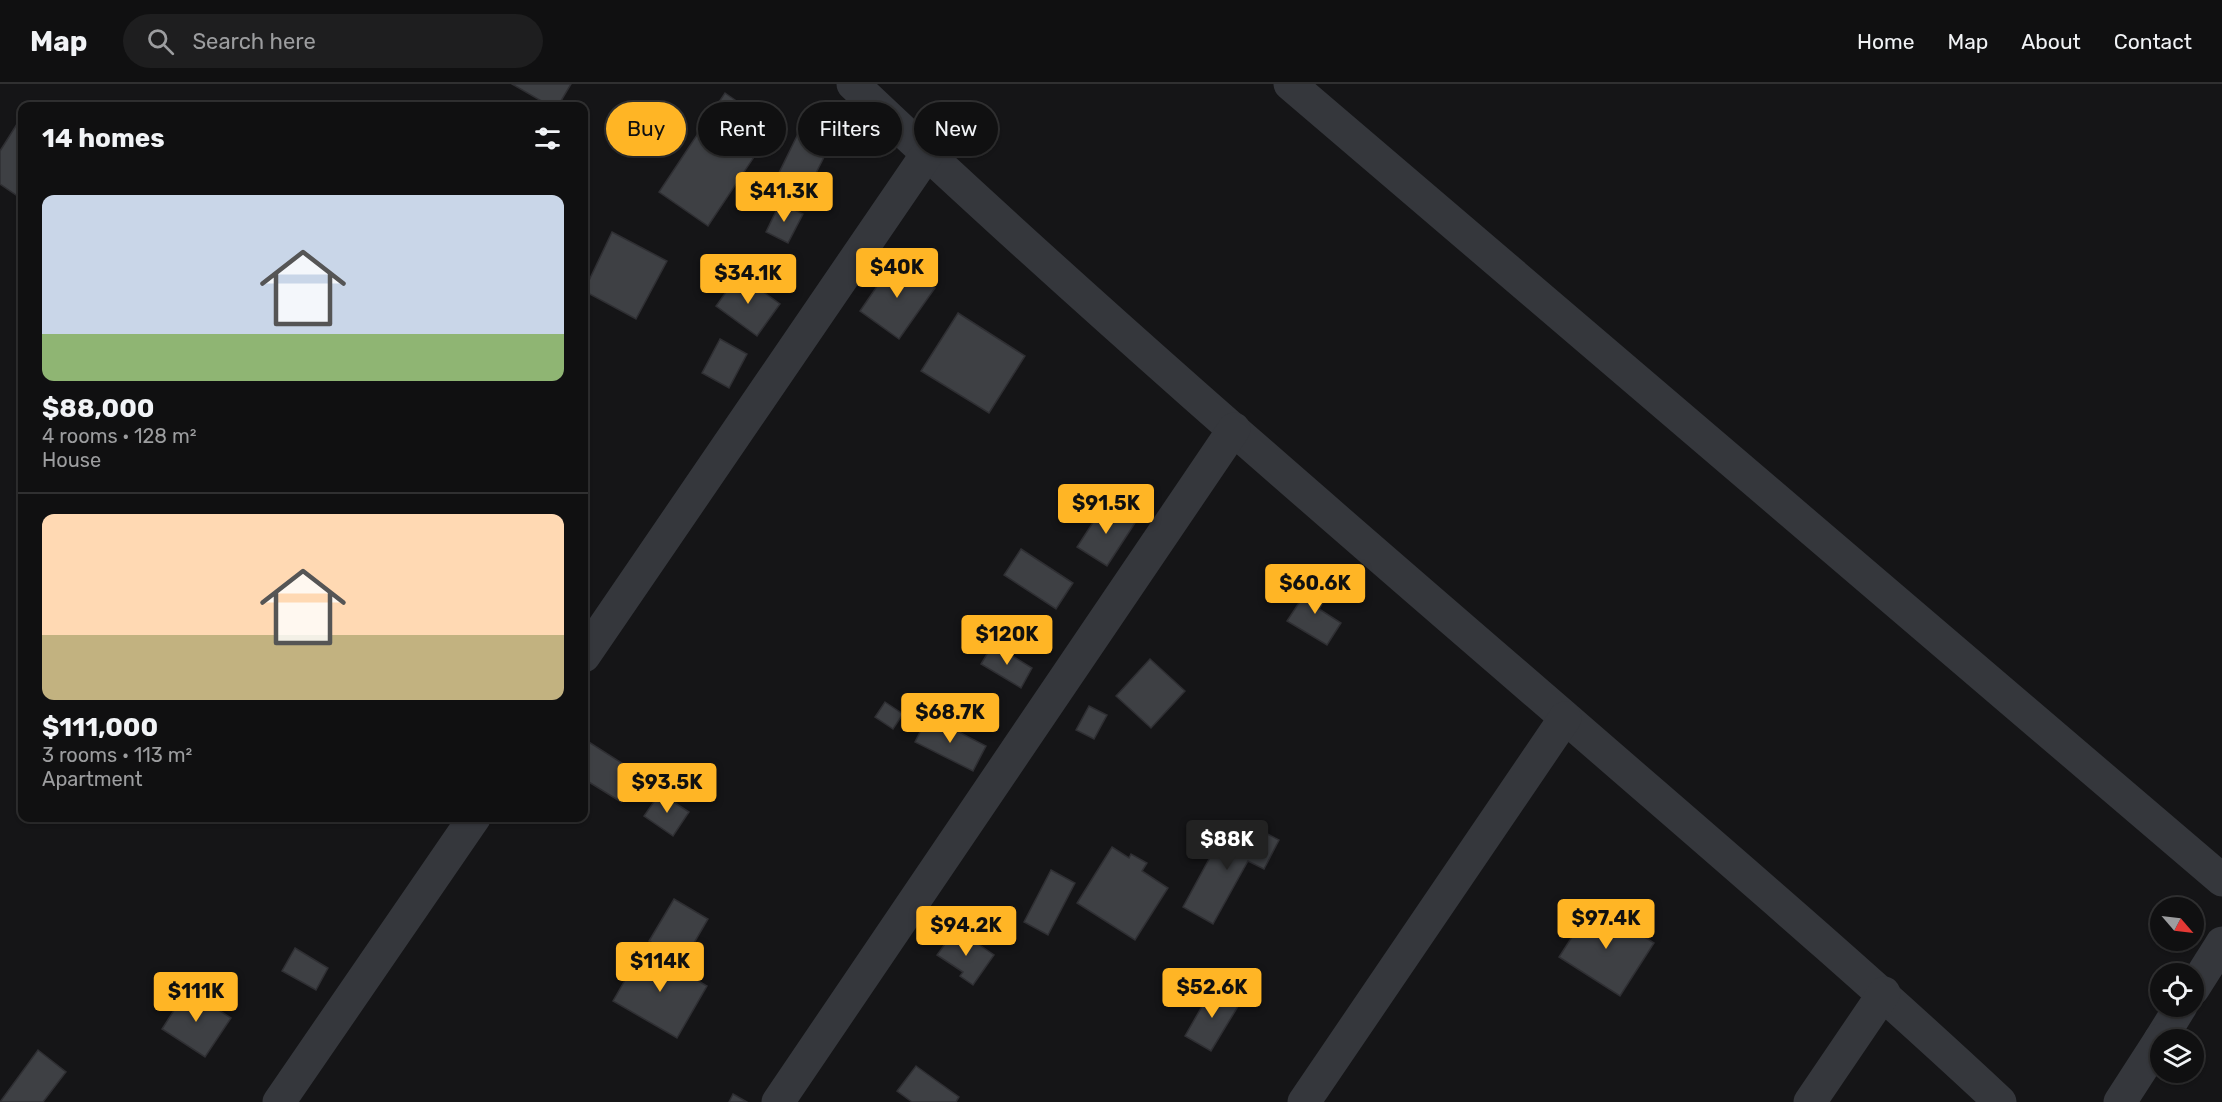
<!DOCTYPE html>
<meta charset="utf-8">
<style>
body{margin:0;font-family:Rubik,sans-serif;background:#1e1e1f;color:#f1f3f6;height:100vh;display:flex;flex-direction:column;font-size:22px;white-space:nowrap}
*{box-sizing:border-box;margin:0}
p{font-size:20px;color:#9c9d9f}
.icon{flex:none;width:33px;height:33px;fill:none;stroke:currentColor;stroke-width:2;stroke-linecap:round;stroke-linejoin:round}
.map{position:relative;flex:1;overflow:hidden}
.details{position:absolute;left:18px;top:18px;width:570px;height:720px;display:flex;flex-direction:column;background:#101011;border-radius:12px;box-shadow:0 2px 4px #0004,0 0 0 2px #303031}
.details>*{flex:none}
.hud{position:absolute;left:606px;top:18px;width:570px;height:54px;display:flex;gap:12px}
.needle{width:39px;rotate:118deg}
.tools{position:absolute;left:2150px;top:813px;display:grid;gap:12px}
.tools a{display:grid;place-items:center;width:54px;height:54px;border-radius:50%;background:#101011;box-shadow:0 2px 4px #0004,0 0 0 2px #303031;font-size:30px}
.price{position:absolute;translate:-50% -51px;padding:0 14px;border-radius:6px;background:#ffb525;color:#111;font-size:20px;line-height:39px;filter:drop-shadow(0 2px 3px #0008)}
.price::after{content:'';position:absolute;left:50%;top:36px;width:18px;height:14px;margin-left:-9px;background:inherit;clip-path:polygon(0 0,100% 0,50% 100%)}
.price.active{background:#222;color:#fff}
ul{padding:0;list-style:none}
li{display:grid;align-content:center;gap:12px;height:318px;padding:0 24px}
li+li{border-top:2px solid #303031}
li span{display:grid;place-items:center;height:186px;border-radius:12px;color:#555}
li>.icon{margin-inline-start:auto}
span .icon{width:108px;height:108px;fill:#fffc;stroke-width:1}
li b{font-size:26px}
h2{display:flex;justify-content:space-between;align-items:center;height:72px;padding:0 24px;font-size:26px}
.chip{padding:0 21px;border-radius:27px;background:#101011;box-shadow:0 2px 4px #0004,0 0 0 2px #303031;font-size:21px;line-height:54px}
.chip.active{background:#ffb525;color:#111}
header{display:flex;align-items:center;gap:36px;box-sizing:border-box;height:84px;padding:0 30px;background:#101011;border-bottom:2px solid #303031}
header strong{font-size:28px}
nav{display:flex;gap:33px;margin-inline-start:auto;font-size:21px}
.search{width:420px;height:54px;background:#1e1e1f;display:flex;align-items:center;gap:15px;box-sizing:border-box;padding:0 21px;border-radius:33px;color:#9c9d9f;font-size:22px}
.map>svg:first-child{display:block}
.building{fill:#3e4044;stroke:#2f2f33;stroke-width:1.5}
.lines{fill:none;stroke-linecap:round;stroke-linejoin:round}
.street{stroke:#35373c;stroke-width:33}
</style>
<header>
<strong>Map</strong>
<div class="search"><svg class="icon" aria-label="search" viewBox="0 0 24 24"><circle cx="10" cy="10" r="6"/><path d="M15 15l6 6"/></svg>Search here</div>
<nav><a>Home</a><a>Map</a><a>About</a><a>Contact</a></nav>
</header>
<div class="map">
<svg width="2222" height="1018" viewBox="0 0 2222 1018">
<rect width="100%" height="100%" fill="#151517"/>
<g class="building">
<path d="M512,0h59l-13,22h-8z"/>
<path d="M725,9l49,34 -66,99 -49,-34z"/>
<path d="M22,32v83l-22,-15v-33z"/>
<path d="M798,50l30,15 -25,50 -30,-14z"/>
<path d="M780,119l23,11 -15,29 -22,-11z"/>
<path d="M612,148l55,29 -31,58 -52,-28z"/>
<path d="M895,176l40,28 -36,51 -39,-28z"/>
<path d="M739,190l41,30 -23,32 -41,-30z"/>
<path d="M958,229l67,43 -36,57 -68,-42z"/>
<path d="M720,255l27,15 -18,34 -27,-15z"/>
<path d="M1105,420l30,19 -28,43 -30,-19z"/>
<path d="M1021,465l52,34 -17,26 -52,-34z"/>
<path d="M1314,496l16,11 -11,18 22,14 -14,22 -40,-24z"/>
<path d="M993,560l39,24 -11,20 -40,-24z"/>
<path d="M1150,575l35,32 -34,37 -35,-32z"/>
<path d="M885,618l18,12 -10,15 -18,-12z"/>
<path d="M1089,622l18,9 -13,24 -18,-9z"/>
<path d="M928,632l58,30 -13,25 -58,-29z"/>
<path d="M584,655l55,35 -18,28 -37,-23z"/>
<path d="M660,709l29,19 -16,24 -29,-20z"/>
<path d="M1227,742l29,15 6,-10 17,9 -15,29 -16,-8 -35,63 -30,-17z"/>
<path d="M1112,763l17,11 2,-4 16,9 -5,8 26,17 -33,52 -58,-37z"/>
<path d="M1051,786l24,13 -27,52 -24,-13z"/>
<path d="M674,815l34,20 -25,43 -34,-21z"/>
<path d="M1593,820l61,39 -34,53 -61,-39z"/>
<path d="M953,849l16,10 2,-4 23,16 -21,30 -13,-9 3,-4 -26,-17z"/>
<path d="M295,864l33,20 -12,22 -34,-19z"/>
<path d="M643,865l64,37 -30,52 -64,-37z"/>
<path d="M1213,903l27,16 -29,48 -26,-15z"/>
<path d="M187,906l44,28 -26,39 -43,-28z"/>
<path d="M38,966l28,22 -23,30h-43z"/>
<path d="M916,982l43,31 -3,5h-44l-15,-11z"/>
<path d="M733,1010l14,8h-18z"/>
</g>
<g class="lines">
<g class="street">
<path d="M853,0c231,219 473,427 714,635 146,127 292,251 433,383"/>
<path d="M1290,0l932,796"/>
<path d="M584,572l343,-502"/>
<path d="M2193,905l29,-46"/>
<path d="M2160,956l21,-34"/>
<path d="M279,1018l195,-284"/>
<path d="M778,1018l456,-673"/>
<path d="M1304,1018l261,-384"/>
<path d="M1810,1018l74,-109"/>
<path d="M2120,1018l40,-62"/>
</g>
</g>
</svg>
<div class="tools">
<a><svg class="needle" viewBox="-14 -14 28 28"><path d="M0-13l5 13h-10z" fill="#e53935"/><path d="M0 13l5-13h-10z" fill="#9c9d9f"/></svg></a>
<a><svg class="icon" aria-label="locate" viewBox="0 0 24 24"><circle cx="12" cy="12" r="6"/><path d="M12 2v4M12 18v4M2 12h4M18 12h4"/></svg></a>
<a><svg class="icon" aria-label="layers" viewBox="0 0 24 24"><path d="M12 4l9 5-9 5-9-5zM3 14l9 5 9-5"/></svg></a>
</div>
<b class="price" style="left:784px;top:139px">$41.3K</b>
<b class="price" style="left:897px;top:215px">$40K</b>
<b class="price" style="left:748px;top:221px">$34.1K</b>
<b class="price" style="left:1106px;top:451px">$91.5K</b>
<b class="price" style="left:1315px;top:531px">$60.6K</b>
<b class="price" style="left:1007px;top:582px">$120K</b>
<b class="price" style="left:950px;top:660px">$68.7K</b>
<b class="price" style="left:667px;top:730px">$93.5K</b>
<b class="price active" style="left:1227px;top:787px">$88K</b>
<b class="price" style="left:1606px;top:866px">$97.4K</b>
<b class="price" style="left:966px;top:873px">$94.2K</b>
<b class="price" style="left:660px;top:909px">$114K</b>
<b class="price" style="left:1212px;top:935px">$52.6K</b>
<b class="price" style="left:196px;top:939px">$111K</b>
<div class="hud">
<a class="chip active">Buy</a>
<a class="chip">Rent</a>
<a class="chip">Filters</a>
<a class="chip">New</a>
</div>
<section class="details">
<h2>14 homes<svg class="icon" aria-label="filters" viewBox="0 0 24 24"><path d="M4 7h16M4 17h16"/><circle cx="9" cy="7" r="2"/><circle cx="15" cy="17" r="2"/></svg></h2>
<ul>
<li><span style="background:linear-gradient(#c9d6e8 75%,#8fb573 0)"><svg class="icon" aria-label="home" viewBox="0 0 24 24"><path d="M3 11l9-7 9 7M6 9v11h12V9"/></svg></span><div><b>$88,000</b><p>4 rooms · 128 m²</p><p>House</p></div></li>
<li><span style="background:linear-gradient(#ffd9b3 65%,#c2b280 0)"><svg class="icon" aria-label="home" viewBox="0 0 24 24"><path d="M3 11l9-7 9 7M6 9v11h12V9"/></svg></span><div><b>$111,000</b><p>3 rooms · 113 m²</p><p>Apartment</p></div></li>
</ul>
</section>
</div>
